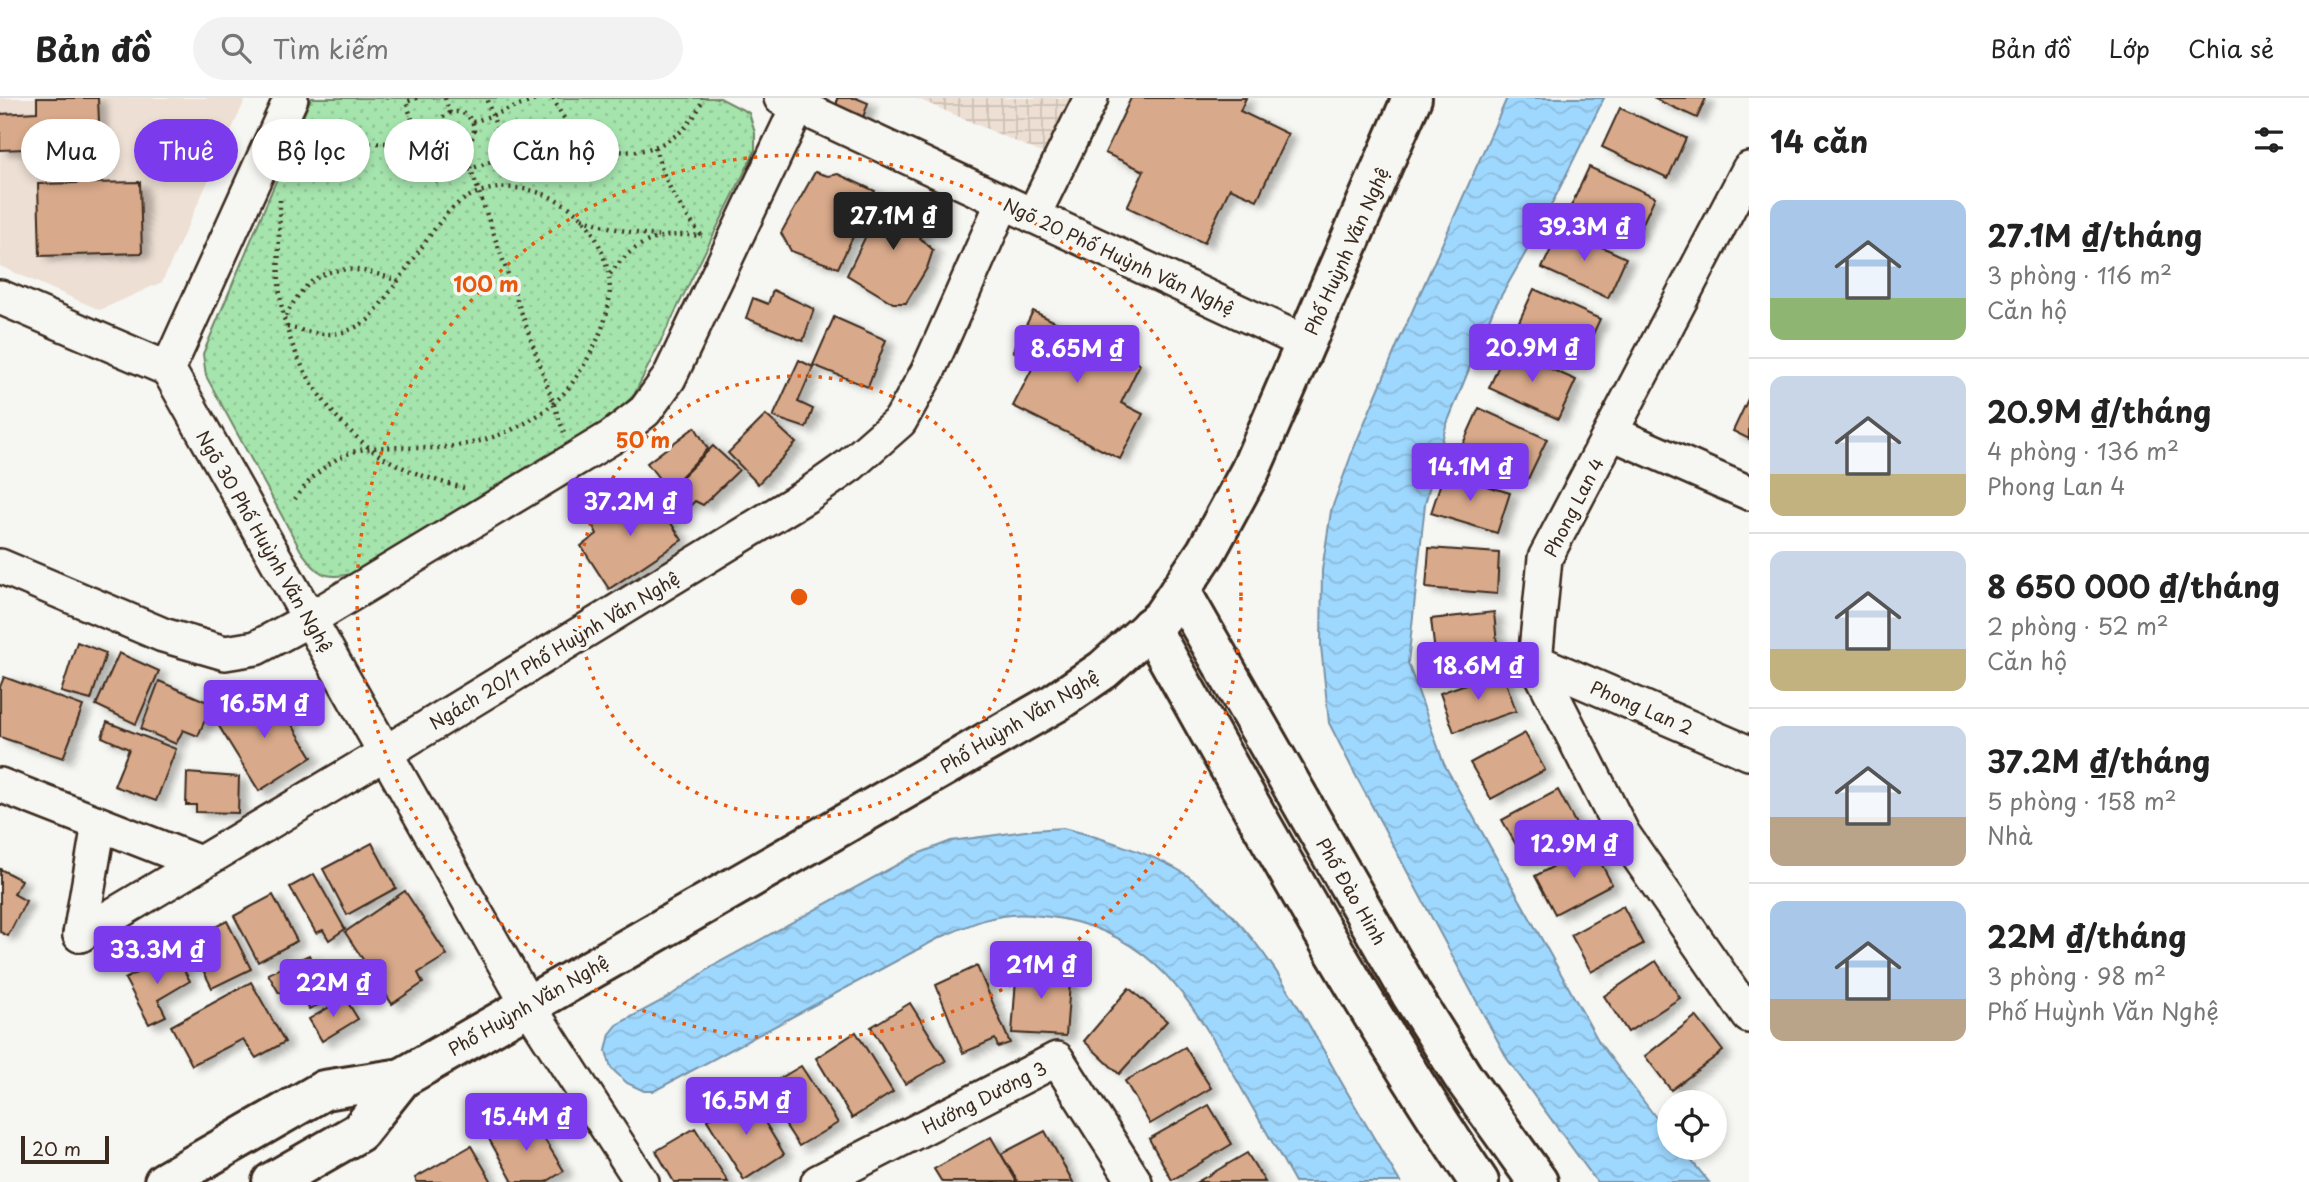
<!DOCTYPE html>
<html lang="vi">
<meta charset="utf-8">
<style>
body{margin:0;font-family:"Playpen Sans",sans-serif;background:#f2f2f2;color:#222;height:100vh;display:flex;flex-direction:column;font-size:26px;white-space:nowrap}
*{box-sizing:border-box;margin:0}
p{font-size:23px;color:#767676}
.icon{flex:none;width:38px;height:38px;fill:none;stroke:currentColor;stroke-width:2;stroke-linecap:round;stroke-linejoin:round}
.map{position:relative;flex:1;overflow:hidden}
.details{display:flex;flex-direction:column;background:#fff;width:560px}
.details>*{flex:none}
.banner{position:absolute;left:21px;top:21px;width:665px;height:63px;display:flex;gap:14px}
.fabs{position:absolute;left:1657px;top:992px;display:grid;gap:14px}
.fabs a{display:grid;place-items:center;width:70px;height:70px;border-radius:50%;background:#fff;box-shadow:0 4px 10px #0003;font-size:35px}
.scale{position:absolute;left:21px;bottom:18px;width:88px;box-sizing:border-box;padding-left:7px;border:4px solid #3b2a1e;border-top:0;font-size:19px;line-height:24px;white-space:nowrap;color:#3b2a1e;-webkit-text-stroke:5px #f6f6f2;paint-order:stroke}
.price{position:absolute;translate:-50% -60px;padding:0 16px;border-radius:7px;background:#7c3aed;color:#fff;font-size:23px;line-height:46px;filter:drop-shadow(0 2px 4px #0008)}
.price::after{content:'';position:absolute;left:50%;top:42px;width:21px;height:16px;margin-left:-10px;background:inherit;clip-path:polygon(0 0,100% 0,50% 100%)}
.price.current{background:#222;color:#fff}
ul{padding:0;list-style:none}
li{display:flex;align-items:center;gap:21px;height:175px;padding:0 21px}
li+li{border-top:2px solid #e0e0e0}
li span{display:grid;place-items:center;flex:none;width:196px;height:140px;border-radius:14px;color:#555}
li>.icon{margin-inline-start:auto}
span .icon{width:84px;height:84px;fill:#fffc;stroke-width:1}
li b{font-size:30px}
h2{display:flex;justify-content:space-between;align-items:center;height:84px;padding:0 21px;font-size:30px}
.chip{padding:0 24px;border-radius:32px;background:#fff;box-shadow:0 4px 10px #0003;font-size:24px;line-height:63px}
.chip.current{background:#7c3aed;color:#fff}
header{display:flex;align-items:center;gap:42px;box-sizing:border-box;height:98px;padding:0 35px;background:#fff;border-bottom:2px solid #e0e0e0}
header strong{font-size:33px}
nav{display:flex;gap:38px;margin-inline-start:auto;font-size:24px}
.search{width:490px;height:63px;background:#f2f2f2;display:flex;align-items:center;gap:18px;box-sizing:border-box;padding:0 24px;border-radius:38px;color:#767676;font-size:26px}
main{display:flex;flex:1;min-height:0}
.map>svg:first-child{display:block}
.built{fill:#eddfd3}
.industrial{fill:url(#industrial-grid)}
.green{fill:url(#green-dots);stroke:#708766;stroke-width:2}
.water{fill:url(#water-waves);stroke:#7792a5;stroke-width:2}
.building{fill:#d8a98a;stroke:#3b2a1e;stroke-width:2;filter:url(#shadow)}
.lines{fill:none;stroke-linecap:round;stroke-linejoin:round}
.minor-casing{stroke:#3b2a1e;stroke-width:38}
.tertiary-casing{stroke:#3b2a1e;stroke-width:44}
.path{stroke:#3b2a1e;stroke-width:4.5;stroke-dasharray:2 5;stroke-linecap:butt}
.minor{stroke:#f6f6f2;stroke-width:33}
.tertiary{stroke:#f6f6f2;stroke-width:38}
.ring{fill:none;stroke:#e8590c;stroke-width:3.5;stroke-dasharray:3.5 7}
.labels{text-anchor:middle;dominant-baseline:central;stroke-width:7;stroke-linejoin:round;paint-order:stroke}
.street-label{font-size:18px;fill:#3b2a1e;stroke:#f6f6f2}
.centre{fill:#e8590c;stroke:#f6f6f2;stroke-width:3.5}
.ring-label{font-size:21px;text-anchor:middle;font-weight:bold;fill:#e8590c;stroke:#f6f6f2;stroke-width:7;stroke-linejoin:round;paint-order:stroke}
</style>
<header>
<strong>Bản đồ</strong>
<div class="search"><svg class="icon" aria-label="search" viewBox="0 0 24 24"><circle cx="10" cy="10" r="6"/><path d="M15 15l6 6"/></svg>Tìm kiếm</div>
<nav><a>Bản đồ</a><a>Lớp</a><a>Chia sẻ</a></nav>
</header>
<main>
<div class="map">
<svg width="1749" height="1084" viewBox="0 0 1749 1084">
<defs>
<pattern id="industrial-grid" width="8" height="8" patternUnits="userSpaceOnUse" patternTransform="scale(1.75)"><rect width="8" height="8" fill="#eddfd3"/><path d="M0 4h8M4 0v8" fill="none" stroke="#ccc0b5"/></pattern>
<pattern id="green-dots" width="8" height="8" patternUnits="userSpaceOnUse" patternTransform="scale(1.75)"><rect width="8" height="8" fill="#a5e4ad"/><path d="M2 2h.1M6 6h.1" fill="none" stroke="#8fc494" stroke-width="1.8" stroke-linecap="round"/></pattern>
<pattern id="water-waves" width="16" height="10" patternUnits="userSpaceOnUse" patternTransform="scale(1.75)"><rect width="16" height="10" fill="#9fd8ff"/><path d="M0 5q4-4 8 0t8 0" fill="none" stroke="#8abada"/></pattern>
<filter id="shadow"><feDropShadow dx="8" dy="4.5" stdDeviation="3.5" flood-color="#0004"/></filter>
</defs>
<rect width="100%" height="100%" fill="#f6f6f2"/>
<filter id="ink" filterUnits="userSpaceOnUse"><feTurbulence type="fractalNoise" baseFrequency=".0143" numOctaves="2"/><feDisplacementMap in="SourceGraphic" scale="14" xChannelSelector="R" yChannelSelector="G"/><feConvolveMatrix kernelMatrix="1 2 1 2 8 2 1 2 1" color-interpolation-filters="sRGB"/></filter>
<g filter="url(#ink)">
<path class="built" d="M0,0h246l-84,184 -62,28 -100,-44z"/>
<path class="industrial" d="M916,0h162l-27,59z"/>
<path class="green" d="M311,0h409l29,15 6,20v18l-121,244 -17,17 -38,28 -228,134c-29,6 -33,-1 -50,-23l-95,-175 -3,-22z"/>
<g class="water">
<path d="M1507,0h97l-62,126 -49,86 -47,116 -21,78 -17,159 36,101 155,278 70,93 1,13h11l28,34h-112l-89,-122 -152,-284 -27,-53 -8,-77 1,-76 9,-59 22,-61 46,-109z"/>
<path d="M1063,730c36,9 101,29 129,51 64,48 105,123 143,192 21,37 43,74 65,111h-105c-20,-36 -41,-71 -61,-107 -43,-74 -79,-138 -171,-156 -17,-3 -36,-6 -53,-4 -25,2 -48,13 -71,23l-285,153h-10l-17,-8 -16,-15 -5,-17 4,-17 8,-10 49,-26 49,-34 199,-109 36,-14 82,-11z"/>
</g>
<g class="building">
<path d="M37,0h61l2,48h-11l1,37 50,-1 2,71 -102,3 -2,-72 40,-1 -1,-36 -77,3v-36l37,-2z"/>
<path d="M837,0h19l12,5 -7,20 -24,-12z"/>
<path d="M1131,0h115l-6,13 48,23 -31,66 -27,-12 -26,55 -77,-36 17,-36 -39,-18z"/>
<path d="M1653,0h53l-9,20z"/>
<path d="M1620,10l66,30 -18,40 -66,-31z"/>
<path d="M1589,69l66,30 -18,39 -66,-30z"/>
<path d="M815,74l13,4 10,-2 37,17 -37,77 -47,-17 -10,-18z"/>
<path d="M886,96l44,20 -10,24 13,12 -6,18 -21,35h-13l-46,-28z"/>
<path d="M1561,130l65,30 -18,40 -66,-30z"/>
<path d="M1534,191l66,30 -18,39 -66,-30z"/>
<path d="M773,192l41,19 -11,32 -57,-23 7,-20 15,6z"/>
<path d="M1033,213l107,53 -19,39 22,11 -23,45 -107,-53 22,-43 -22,-12z"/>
<path d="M834,219l52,23 -18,47 -55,-22z"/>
<path d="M1506,251l70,31 -18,39 -69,-31z"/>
<path d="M799,262l14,7 -15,35 15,7 -7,19 -33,-11z"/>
<path d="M1749,299v42l-16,-8z"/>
<path d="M1479,310l68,31 -19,40 -67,-31z"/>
<path d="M766,317l30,28 -38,41 -30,-31z"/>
<path d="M695,329l13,22 -40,41 -21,-27z"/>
<path d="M713,348l26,24 -36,35 -8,-4 -7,7 -18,-19z"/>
<path d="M1444,375l66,20 -13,40 -66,-20z"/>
<path d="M648,390l34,52 -73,49 -28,-43 16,-12 -5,-10z"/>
<path d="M1429,450l70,5 -2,41 -71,-6z"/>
<path d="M1494,514l4,43 -62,7 -5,-43z"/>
<path d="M77,544l29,11 -15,47 -30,-8z"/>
<path d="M119,555l40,18 -23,53 -40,-19z"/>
<path d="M1502,573l14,40 -62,21 -14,-39z"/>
<path d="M4,579l79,29 -20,52 -63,-21v-50z"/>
<path d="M159,583l53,23 -14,32 -15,-6 -7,14 -35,-15z"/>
<path d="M270,591l42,68 -53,34 -42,-68z"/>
<path d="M107,624l69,27 -20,52 -42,-15 15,-37 -27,-12z"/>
<path d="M1525,635l20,37 -54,29 -21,-36z"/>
<path d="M187,675l52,4 -1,36 -42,-1v-7h-10z"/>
<path d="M1558,692l20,38 -55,29 -21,-37z"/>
<path d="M372,745l24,45 -49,27 -24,-46z"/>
<path d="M1592,748l20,38 -57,30 -20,-38z"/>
<path d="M0,771l21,11 -7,14 12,7 -18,35 -8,-4z"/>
<path d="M314,776l31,55 -16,11 -6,-10 -7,3 -26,-46z"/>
<path d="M405,793l42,64 -29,18 5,10 -31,21 -47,-72z"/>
<path d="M273,797l24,46 -39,21 -24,-46z"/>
<path d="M1623,808l20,38 -52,28 -20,-37z"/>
<path d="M227,823l24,48 -39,19 -24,-48z"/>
<path d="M174,855l16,28 -32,19 8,16 -17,8 -24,-45z"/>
<path d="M309,857l19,46 -19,8 -11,-24 -19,8 -11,-19z"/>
<path d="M1656,863l24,37 -52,34 -24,-36z"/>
<path d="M1017,867l54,5 -5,66 -54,-3z"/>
<path d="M977,868l33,77 -12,4 -3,-8 -32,14 -27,-68z"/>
<path d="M251,884l34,60 -29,16 -13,-19 -51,26 -21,-39z"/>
<path d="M1129,890l38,33 -48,53 -35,-33z"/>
<path d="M345,900l13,21 -36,22 -13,-22z"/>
<path d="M910,905l36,58 -41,23 -34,-57z"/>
<path d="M1696,918l27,35 -52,39 -26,-34z"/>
<path d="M856,934l37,60 -41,26 -36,-60z"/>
<path d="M1185,949l26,41 -61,36 -25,-43z"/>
<path d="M801,968l37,57 -39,23 -37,-57z"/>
<path d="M748,996l36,60 -40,26 -37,-60z"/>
<path d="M1209,1007l23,39 -60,36 -23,-41z"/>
<path d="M529,1016l35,57 -18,11h-33l-24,-43z"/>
<path d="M695,1030l33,54h-54l-18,-31z"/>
<path d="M1045,1033l28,51h-55l-17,-28z"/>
<path d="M991,1039l26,45h-75l-8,-13z"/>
<path d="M471,1048l21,36h-75l-2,-4z"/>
<path d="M1247,1055l18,29h-68z"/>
</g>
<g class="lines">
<defs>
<g id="minor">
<path d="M781,0l525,245"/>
<path d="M1749,71l-204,389 -10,103 88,173 126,182"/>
<path d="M1033,118l58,-118"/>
<path d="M0,199l168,72"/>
<path d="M168,271l360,636 114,177"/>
<path d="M168,271l123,-271"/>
<path d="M1612,335l137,60"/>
<path d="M0,468l163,69 62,18 31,-5 54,-29 302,-182 33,-26 24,-33 133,-280"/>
<path d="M1535,563l214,92"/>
<path d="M0,687l200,78"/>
<path d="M80,837l305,-182 421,-257 44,-31 50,-44 28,-50 75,-169"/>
<path d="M80,837l19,-111"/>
<path d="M818,1084l239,-123 78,123"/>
</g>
<g id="tertiary">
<path d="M1180,492l232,406 51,81 75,105"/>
<path d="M1150,529c106,187 209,377 329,555"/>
<path d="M164,1084l160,-92 78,-12"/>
<path d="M272,1084l87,-50 43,-54 653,-375 48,-33 59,-53 44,-65 44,-81 162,-373"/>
</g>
</defs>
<use href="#minor" class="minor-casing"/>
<use href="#tertiary" class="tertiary-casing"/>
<g class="path">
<path d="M417,0l-11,4 28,80 73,-26 -21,-58"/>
<path d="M445,0l5,15"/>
<path d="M553,0c7,15 15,29 29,39 42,31 105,10 121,-39"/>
<circle cx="456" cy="32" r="18"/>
<path d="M473,24l68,-24"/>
<path d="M308,34c40,11 91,17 130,2"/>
<path d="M463,49l101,286"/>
<path d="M655,49c8,34 25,61 46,88"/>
<path d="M280,102c0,33 -4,69 1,102 8,56 45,113 90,147 27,20 61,31 93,39"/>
<path d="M582,120c25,10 49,15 76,18"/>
<path d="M610,176c26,-35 50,-42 92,-38"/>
<path d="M286,218c27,-54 61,-54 112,-35"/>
<path d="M287,229c34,8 51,13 81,-7 19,-23 36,-47 53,-72 12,-16 24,-37 42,-48 36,-23 86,-12 117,16 14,13 24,38 28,56 8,36 -12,75 -31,104 -29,46 -89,69 -141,72 -26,1 -54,-4 -80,3 -27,8 -45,26 -61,48"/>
</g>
<use href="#minor" class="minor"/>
<use href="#tertiary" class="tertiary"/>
</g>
</g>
<g class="ring">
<circle cx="799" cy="499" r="221"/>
<circle cx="799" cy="499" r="442"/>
</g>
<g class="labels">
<g class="street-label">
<text transform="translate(1346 153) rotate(-66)">Phố Huỳnh Văn Nghệ</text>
<text transform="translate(1119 158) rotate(25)">Ngõ 20 Phố Huỳnh Văn Nghệ</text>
<text transform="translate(1573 409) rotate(-63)">Phong Lan 4</text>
<text transform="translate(265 443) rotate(60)">Ngõ 30 Phố Huỳnh Văn Nghệ</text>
<text transform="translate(554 552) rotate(-31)">Ngách 20/1 Phố Huỳnh Văn Nghệ</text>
<text transform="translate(1642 609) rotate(23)">Phong Lan 2</text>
<text transform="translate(1019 623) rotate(-31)">Phố Huỳnh Văn Nghệ</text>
<text transform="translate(1352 793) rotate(60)">Phố Đào Hinh</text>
<text transform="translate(528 907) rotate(-30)">Phố Huỳnh Văn Nghệ</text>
<text transform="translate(984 999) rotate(-27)">Hướng Dương 3</text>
</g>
</g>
<circle cx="799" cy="499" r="10" class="centre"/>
<g class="ring-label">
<text x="486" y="194">100 m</text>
<text x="643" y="350">50 m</text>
</g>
</svg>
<div class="fabs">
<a><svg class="icon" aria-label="locate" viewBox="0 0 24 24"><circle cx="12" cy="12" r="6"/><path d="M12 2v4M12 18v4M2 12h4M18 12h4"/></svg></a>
</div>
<div class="scale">20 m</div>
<b class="price current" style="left:893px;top:154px">27.1M ₫</b>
<b class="price" style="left:1584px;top:165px">39.3M ₫</b>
<b class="price" style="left:1532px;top:286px">20.9M ₫</b>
<b class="price" style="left:1077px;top:287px">8.65M ₫</b>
<b class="price" style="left:1470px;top:405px">14.1M ₫</b>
<b class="price" style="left:630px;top:440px">37.2M ₫</b>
<b class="price" style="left:1478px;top:604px">18.6M ₫</b>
<b class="price" style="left:264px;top:642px">16.5M ₫</b>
<b class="price" style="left:1574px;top:782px">12.9M ₫</b>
<b class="price" style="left:157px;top:888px">33.3M ₫</b>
<b class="price" style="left:1041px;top:903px">21M ₫</b>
<b class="price" style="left:333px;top:921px">22M ₫</b>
<b class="price" style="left:746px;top:1039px">16.5M ₫</b>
<b class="price" style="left:526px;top:1055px">15.4M ₫</b>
<div class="banner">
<a class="chip">Mua</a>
<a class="chip current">Thuê</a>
<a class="chip">Bộ lọc</a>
<a class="chip">Mới</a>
<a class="chip">Căn hộ</a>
</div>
</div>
<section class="details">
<h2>14 căn<svg class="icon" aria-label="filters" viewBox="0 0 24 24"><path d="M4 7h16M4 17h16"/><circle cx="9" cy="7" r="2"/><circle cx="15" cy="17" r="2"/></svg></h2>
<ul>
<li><span style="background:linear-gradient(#a9c7e8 70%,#8fb573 0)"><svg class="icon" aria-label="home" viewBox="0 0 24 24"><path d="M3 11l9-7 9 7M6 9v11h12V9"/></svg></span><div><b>27.1M ₫/tháng</b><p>3 phòng · 116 m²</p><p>Căn hộ</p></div></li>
<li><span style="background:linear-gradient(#c9d6e8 70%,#c2b280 0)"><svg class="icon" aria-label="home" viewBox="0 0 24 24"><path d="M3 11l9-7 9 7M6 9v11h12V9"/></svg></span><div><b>20.9M ₫/tháng</b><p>4 phòng · 136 m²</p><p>Phong Lan 4</p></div></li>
<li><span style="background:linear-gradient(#c9d6e8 70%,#c2b280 0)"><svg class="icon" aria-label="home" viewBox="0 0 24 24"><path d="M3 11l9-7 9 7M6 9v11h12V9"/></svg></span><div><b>8 650 000 ₫/tháng</b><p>2 phòng · 52 m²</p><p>Căn hộ</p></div></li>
<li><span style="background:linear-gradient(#c9d6e8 65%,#b9a48a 0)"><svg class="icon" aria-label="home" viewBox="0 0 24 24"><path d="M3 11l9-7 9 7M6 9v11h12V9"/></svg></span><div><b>37.2M ₫/tháng</b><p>5 phòng · 158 m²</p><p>Nhà</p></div></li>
<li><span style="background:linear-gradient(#a9c7e8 70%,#b9a48a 0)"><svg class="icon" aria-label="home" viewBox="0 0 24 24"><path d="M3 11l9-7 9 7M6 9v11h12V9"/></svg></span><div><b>22M ₫/tháng</b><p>3 phòng · 98 m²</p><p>Phố Huỳnh Văn Nghệ</p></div></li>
</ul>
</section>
</main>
